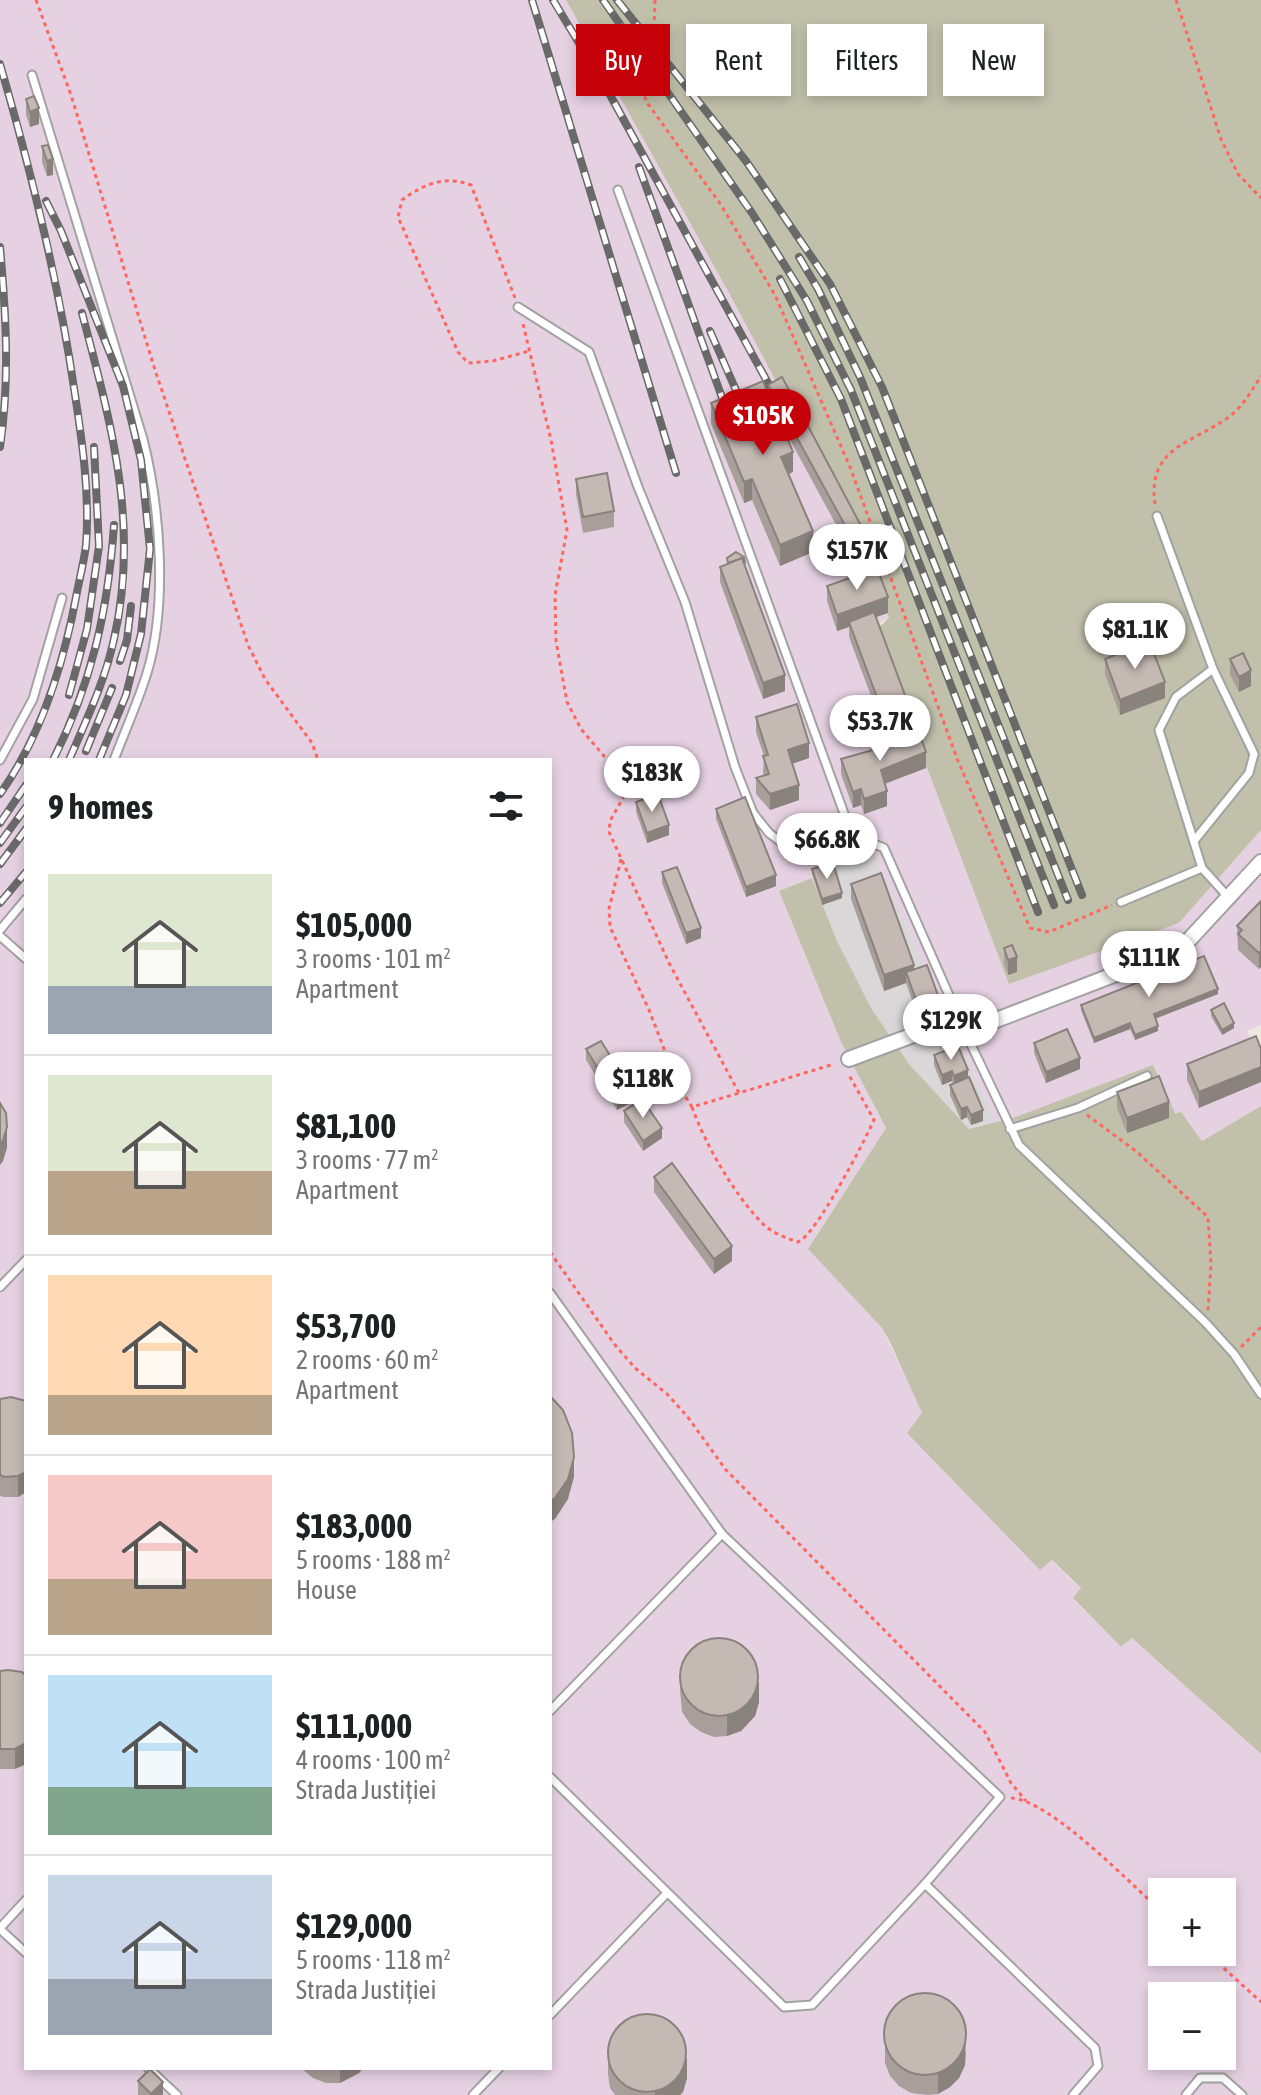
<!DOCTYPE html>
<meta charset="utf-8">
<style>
body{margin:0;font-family:"Asap Condensed",sans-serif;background:#f2f2f2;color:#202124;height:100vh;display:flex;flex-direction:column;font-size:30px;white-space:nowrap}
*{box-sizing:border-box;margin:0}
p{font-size:26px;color:#757577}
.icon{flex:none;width:44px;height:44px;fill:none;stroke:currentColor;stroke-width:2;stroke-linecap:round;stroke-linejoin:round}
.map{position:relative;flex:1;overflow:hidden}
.drawer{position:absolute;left:24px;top:758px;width:528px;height:1312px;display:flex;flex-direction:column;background:#fff;border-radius:0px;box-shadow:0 4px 12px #0003}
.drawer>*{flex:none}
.hud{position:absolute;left:576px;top:24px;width:564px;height:72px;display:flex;gap:16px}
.fabs{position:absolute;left:1148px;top:1878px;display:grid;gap:16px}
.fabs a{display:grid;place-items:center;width:88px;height:88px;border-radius:0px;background:#fff;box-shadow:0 4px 12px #0003;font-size:40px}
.price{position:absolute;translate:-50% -68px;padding:0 18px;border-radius:28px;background:#fff;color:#222;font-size:26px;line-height:52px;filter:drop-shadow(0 2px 4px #0008)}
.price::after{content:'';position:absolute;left:50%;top:48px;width:24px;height:18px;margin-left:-12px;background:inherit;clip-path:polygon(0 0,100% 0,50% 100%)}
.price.active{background:#c50009;color:#fff}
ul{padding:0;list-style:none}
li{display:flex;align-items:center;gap:24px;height:200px;padding:0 24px}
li+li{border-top:2px solid #e0e0e0}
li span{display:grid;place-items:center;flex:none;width:224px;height:160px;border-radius:0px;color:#555}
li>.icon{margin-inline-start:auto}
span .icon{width:96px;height:96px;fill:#fffc;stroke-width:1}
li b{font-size:34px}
h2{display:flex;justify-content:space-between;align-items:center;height:96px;padding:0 24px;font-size:34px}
.pill{padding:0 28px;border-radius:0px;background:#fff;box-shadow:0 4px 12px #0003;font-size:28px;line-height:72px}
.pill.active{background:#c50009;color:#fff}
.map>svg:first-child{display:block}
.residential{fill:#d9d7d7}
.industrial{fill:#e6d1e3;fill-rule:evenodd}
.construction{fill:#c1c0ab}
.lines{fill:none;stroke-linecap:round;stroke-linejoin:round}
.lane-casing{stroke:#a2a2a2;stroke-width:11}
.street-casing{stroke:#a2a2a2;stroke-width:18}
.path{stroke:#ff675e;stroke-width:3;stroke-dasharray:4 4;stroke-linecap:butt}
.lane{stroke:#fff;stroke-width:7}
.street{stroke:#fff;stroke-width:14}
.rail-casing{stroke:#696969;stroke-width:8}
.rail{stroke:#fff;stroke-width:5;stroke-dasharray:15;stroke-linecap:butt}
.wall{fill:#a99f9a}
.shaded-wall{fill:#8a827d}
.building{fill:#c5b9b3;stroke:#8a827d;stroke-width:2}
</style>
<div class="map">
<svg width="1261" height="2095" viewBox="0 0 1261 2095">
<rect width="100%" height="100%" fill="#ede8df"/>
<path class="residential" d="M873,851l123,271 -27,7 -60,-65 -38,-56 -34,-67 -28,-72z"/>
<path class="industrial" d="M0,0h566l163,293 139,261 21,63 -15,11 135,355 170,-60 82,-93v195l-14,6 14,30v45l-59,35 -21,-29 -165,5 -20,5 -123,-271 -63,17 2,10 -33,13 62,151 45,86 -78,121 74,79 41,85 117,157 11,-10 30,29 -8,10 48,48 10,-10 130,117v341h-1261zM26,760h524v1308h-524zM1162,1892h60v60h-60zM1162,1996h60v60h-60z"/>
<g class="construction">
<path d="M566,0h695v830l-82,93 -170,61 -135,-356 9,-4 6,-7 -21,-63 -139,-261z"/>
<path d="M812,878l25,63 34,67 38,56 60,65 47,-12 137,-52 22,48 6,-1 21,29 59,-35v648l-129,-116 -11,9 -48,-49 8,-10 -29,-28 -12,10 -133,-137 15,-20 -32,-71 -8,-14 -74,-79 78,-121 -45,-86 -62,-151z"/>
</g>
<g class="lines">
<defs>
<g id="lane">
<path d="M32,75l111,364c17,68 25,165 4,234 -9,29 -22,58 -33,87"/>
<path d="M618,190l236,651"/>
<path d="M518,307l71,45 49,135 47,115 50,165 18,46 16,20 25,19 27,2 39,-16 24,10 75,170"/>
<path d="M1157,516l56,153 41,85 -5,19 -55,68"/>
<path d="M1213,669l-37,28 -17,33 43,138 27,30"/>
<path d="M0,760l33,-61 29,-101"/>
<path d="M1121,902l81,-34"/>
<path d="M0,930l26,-31"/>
<path d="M0,936l26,23"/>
<path d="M965,1032l54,113 186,177 29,32 27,40"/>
<path d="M1010,1129l68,-21 69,-32"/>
<path d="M0,1287l26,-27"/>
<path d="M550,1293l172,241 278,263 -75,87 170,164 3,18 -25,29"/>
<path d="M550,1711l172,-177"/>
<path d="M550,1777l234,230 28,-2 113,-121"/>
<path d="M0,1928l26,-28"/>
<path d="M0,1929l26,24"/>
<path d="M550,2015l117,-122"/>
<path d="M148,2068l29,27"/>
<path d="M473,2095l26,-27"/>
<path d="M1186,2095l14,-17h23l19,17"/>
</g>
<path id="street" d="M849,1059l110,-41 6,14 203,-78 20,-13 73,-79"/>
</defs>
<use href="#lane" class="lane-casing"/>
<use href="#street" class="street-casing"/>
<g class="path">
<path d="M36,0l35,95 84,275 93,275 17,34 47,64 6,17"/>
<path d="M655,0l-1,33 -18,29 -2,11 14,31 73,101 54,90 75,172 108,294 72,167 19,4 63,-27"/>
<path d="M1176,0l45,139 17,35 23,24"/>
<path d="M515,298l-44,-113c-26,-10 -47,-1 -69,15l-4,17 60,135 10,11 25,-2 36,-10"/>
<path d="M523,324l28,116 16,90 -12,65 1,46 11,61 14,27 40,47 2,22 -13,23 -1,11 60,131 70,130 95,-29"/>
<path d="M1155,504c-8,-58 38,-60 75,-88 13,-10 22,-26 31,-40"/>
<path d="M621,859l-12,50 1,18 39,83 29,75 14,22 47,-14"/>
<path d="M692,1107c13,37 41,85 68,114 10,11 23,16 38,21 18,-7 66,-100 76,-122l-25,-45"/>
<path d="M1087,1115l50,37 71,65 3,47 -3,47"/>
<path d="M550,1252l65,93 20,23 32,26 20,22 39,54 259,262 26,51 15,18"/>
<path d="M1241,1347l20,-20"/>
<path d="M1011,1798c38,1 121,87 151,114"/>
<path d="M1206,1952l55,50"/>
</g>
<use href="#lane" class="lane"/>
<use href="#street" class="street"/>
<defs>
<g id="rail">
<path d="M532,0l144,473"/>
<path d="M553,0l56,93 165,301"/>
<path d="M603,0l149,213 55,88 44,89 203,515"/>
<path d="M617,0l129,161 84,123 52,103 200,508"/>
<path d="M0,64c31,107 58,214 74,324 8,52 16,105 12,157 -2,16 -6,32 -9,47 -13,71 -35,143 -77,202"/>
<path d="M639,167l85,236"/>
<path d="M46,201l15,30 62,155 18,74 9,89 -9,85 -15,61 -27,65"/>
<path d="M0,247c6,67 10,133 0,200"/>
<path d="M799,257l19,32 42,88 208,523"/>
<path d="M780,279l61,120 197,513"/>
<path d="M710,331l29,66"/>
<path d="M120,661l7,-21 4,-34"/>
<path d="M69,695l18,-66 12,-83 -5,-99"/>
<path d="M86,751l26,-63"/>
<path d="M53,760c39,-77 55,-150 61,-235"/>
<path d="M69,760c17,-39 36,-79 45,-121 26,-114 -3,-216 -32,-326"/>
<path d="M0,823l26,-38"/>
<path d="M0,843l26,-36"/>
<path d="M0,864l26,-35"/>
<path d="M0,903l26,-31"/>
</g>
</defs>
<use href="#rail" class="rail-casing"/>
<use href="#rail" class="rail"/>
</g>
<g class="wall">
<path d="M26,99l13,25 -9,3 -4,-12z"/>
<path d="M42,146l11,29 -6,1 -5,-14z"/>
<path d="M768,385l100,169 -34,14 -6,-16v-15l12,-5 -57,-105 10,45 -4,2 24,78 -33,14 -28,-66 -8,3 -33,-79v-21l57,-10z"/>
<path d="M576,479l38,32v16l-31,6 -7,-39z"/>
<path d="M727,558l18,9 40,124 -22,8 -43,-117v-15l7,-3z"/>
<path d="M827,586l61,27 -12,4 33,105 -25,9 -35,-94v-10l-12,4 -10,-30z"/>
<path d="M1105,659l60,39 -45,17 -15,-41z"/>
<path d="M1230,659l21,27 -12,6 -9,-17z"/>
<path d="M756,717l53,41 -17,6 7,36 -29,10 -14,-16v-16l8,-2 -1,-4 1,-16 -8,-24z"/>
<path d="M872,748l54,20 -41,16 2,22 -23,8 -3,-9 -8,3 -12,-34v-15l31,-8z"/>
<path d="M636,802l33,33 -22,8 -11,-31z"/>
<path d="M716,809l60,77 -30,11 -30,-78z"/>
<path d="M812,869l30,29 -20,7 -10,-31z"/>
<path d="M662,872l39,66 -15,6 -24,-61z"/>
<path d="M851,884l63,86 26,41 -21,8 -13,-36 -22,8 -33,-92z"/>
<path d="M1261,901v66l-2,2 -21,-19 -1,-24z"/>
<path d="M1004,948l13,24 -9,3 -4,-11z"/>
<path d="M1218,994l-63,25 3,12 -23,9 -5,-11 -36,14 -13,-33v-5z"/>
<path d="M1211,1010l23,18 -12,7 -11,-19z"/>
<path d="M1256,1036l-57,72 -12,-28v-16z"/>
<path d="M1034,1043l46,26 -34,14 -12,-30z"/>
<path d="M586,1049l46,53 -15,8 -31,-50z"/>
<path d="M934,1055l34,23 15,43 -12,4 -4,-8 -6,3 -11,-25v-10l3,-1 -1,-3 -10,4 -8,-20z"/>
<path d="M1117,1092l52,26 -42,15 -10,-25z"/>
<path d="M624,1111l38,27 -19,13 -19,-29z"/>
<path d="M654,1177l78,84 -18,13 -60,-82z"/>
<path d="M0,1399l26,2v91l-8,5h-14l-4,-1z"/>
<path d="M680,1669l79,33 -4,14 -14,15 -14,5 -13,1 -13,-5 -11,-8 -8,-12 -2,-22z"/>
<path d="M0,1671l26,5v88l-11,5h-15z"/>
<path d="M885,2029l81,23 -1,13 -6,13 -9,9 -12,7 -10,1 -17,-2 -12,-7 -9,-10 -5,-13z"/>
<path d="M608,2054l79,24 -4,14 -3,3h-65l-5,-7 -2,-14z"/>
<path d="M301,2068h62l-4,5 -19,10h-14l-13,-5z"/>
<path d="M138,2081l25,14h-25z"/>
</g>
<g class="shaded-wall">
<path d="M39,108v16l-9,3v-15z"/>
<path d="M53,159v16l-6,1v-15z"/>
<path d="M793,452v20l-12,5v-20z"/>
<path d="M752,479v21l-8,3v-21z"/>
<path d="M813,531v21l-33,14v-21z"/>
<path d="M868,539v15l-34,14v-16z"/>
<path d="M888,597v16l-38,13 -1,-4v5l-12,4v-16z"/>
<path d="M1251,670v16l-12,6v-15z"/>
<path d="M785,675v16l-22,8v-16z"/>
<path d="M1165,682v16l-45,17v-15z"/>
<path d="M909,706v16l-25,9v-15z"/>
<path d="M809,743v15l-21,7v-15z"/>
<path d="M926,752v16l-45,17v-15z"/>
<path d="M799,785v15l-29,10v-16z"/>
<path d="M861,789v16l-8,3v-16z"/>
<path d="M887,791v15l-23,8v-15z"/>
<path d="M669,825v10l-22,8v-10z"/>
<path d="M776,875v11l-30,11v-10z"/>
<path d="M842,893v5l-20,7v-6z"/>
<path d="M701,928v10l-15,6v-11z"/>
<path d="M1261,951v16l-2,2v-16z"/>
<path d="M1017,957v15l-9,3v-15z"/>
<path d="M914,965v15l-8,-8v11l-22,8v-16z"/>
<path d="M1218,989v5l-64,25v-5z"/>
<path d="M940,1001v10l-21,8v-11z"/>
<path d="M1130,1023v6l-36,14v-5z"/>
<path d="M1234,1023v5l-12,7v-5z"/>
<path d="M1158,1026v5l-23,9v-5z"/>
<path d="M1080,1058v11l-34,14v-11z"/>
<path d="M1261,1067v15l-62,26v-16z"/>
<path d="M968,1070v11l-14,5v-10z"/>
<path d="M952,1071v10l-10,4v-10z"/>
<path d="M632,1091v11l-15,8v-10z"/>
<path d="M1169,1102v16l-42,15v-15z"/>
<path d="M967,1107v10l-6,3v-11z"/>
<path d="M983,1110v11l-12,4v-10z"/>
<path d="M7,1127v21l-4,13 -3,4v-20z"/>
<path d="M662,1128v10l-19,13v-10z"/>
<path d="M732,1246v15l-18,13v-15z"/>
<path d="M574,1457v20l-6,22 -13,20 -5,3v-20z"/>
<path d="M26,1472v20l-8,5v-21z"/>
<path d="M759,1682v20l-4,14 -14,15 -14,5v-20z"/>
<path d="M26,1743v21l-11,5v-20z"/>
<path d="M966,2032l-1,33 -6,13 -9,9 -12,7v-21z"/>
<path d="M687,2058v20l-4,14 -3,3h-25v-3z"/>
<path d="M340,2068h23l-4,5 -19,10z"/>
<path d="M163,2082v13h-12v-1z"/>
</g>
<g class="building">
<path d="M34,96l5,12 -9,4 -4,-13z"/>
<path d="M48,145l5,14 -6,2 -5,-15z"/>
<path d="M782,377l86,162 -34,13 -6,-15 19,-8 -79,-144z"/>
<path d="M763,381l30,71 -12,5 32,74 -33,14 -28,-66 -8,3 -33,-79z"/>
<path d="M607,473l7,38 -31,6 -7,-38z"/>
<path d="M736,552l8,5 1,6 -1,1 -2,-6 -14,5 -1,-5z"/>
<path d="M742,558l43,117 -22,8 -43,-116z"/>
<path d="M877,568l11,29 -51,18 -10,-29z"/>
<path d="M874,612l35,94 -25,10 -35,-94z"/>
<path d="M1149,641l16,41 -45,18 -15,-41z"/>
<path d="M1243,653l8,17 -12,7 -9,-18z"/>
<path d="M797,704l12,39 -21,7 11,35 -29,9 -14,-16 13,-4 -6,-18 5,-1 -12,-38z"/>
<path d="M918,730l8,22 -45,18 6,21 -23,8 -3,-10 -8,3 -12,-33 32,-9 -1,-2z"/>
<path d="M658,794l11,31 -22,8 -11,-31z"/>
<path d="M745,797l31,78 -30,12 -30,-78z"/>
<path d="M833,863l9,30 -20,6 -10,-30z"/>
<path d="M677,867l24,61 -15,5 -24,-61z"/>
<path d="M881,873l33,92 -30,10 -33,-91z"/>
<path d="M1261,901v50l-2,2 -21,-19 4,-4 -5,-4z"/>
<path d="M1012,945l5,12 -9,3 -4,-12z"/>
<path d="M1204,956l14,33 -64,25 4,12 -23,9 -5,-12 -36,15 -13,-33z"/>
<path d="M927,965l13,36 -21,7 -13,-36z"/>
<path d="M1224,1003l10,20 -12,7 -11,-20z"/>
<path d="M1067,1029l13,29 -34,14 -12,-29z"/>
<path d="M1256,1036l5,13v18l-62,25 -12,-28z"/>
<path d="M601,1041l31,50 -15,9 -31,-51z"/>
<path d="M958,1046l10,24 -14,6 -2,-5 -10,4 -8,-20z"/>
<path d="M1159,1076l10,26 -42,16 -10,-26z"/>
<path d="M969,1077l14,33 -12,5 -4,-8 -6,2 -11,-24z"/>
<path d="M642,1099l20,29 -19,13 -19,-30z"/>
<path d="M0,1103l6,10 1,14 -4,13 -3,5z"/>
<path d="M672,1163l60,83 -18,13 -60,-82z"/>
<path d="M550,1396l13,14 9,23 2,24 -6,22 -13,19 -5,4z"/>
<path d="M11,1397l15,4v71l-8,4 -14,1 -4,-2v-76z"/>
<circle cx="719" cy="1677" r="39"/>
<path d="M8,1670l14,2 4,4v67l-11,6h-15v-78z"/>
<circle cx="925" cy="2034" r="41"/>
<circle cx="647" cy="2053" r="39"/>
<path d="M150,2069l13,13 -12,12 -13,-13z"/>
</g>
</svg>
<div class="fabs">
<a>+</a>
<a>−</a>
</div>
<b class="price active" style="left:763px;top:457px">$105K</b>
<b class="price" style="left:857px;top:592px">$157K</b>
<b class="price" style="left:1135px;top:671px">$81.1K</b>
<b class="price" style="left:880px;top:763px">$53.7K</b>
<b class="price" style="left:652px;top:814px">$183K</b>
<b class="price" style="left:827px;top:881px">$66.8K</b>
<b class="price" style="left:1149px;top:999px">$111K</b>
<b class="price" style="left:951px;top:1062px">$129K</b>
<b class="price" style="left:643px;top:1120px">$118K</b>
<div class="hud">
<a class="pill active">Buy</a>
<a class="pill">Rent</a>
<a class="pill">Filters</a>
<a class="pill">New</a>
</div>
<section class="drawer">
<h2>9 homes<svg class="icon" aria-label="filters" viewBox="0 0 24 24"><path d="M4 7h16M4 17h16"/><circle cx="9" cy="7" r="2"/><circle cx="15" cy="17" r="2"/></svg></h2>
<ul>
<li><span style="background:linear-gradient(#dfe7d0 70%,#9aa5b1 0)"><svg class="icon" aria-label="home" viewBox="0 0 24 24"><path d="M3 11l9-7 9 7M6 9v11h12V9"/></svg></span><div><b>$105,000</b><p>3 rooms · 101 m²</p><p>Apartment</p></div></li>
<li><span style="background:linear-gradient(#dfe7d0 60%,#b9a48a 0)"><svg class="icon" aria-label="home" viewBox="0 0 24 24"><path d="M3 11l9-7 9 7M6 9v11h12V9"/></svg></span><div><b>$81,100</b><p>3 rooms · 77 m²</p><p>Apartment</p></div></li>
<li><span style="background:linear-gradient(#ffd9b3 75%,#b9a48a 0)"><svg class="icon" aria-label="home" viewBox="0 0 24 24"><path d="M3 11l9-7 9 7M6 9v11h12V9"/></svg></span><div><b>$53,700</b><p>2 rooms · 60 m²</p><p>Apartment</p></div></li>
<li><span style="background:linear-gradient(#f6c9c9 65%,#b9a48a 0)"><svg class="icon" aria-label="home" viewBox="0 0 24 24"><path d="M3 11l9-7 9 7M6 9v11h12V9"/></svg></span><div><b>$183,000</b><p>5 rooms · 188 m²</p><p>House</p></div></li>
<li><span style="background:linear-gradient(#bfe0f5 70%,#7fa58c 0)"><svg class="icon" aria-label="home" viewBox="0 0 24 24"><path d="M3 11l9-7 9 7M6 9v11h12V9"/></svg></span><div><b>$111,000</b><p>4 rooms · 100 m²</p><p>Strada Justiției</p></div></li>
<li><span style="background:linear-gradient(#c9d6e8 65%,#9aa5b1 0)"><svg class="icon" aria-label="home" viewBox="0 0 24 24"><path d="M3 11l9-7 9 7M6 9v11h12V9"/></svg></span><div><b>$129,000</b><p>5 rooms · 118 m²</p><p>Strada Justiției</p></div></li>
</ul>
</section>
</div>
